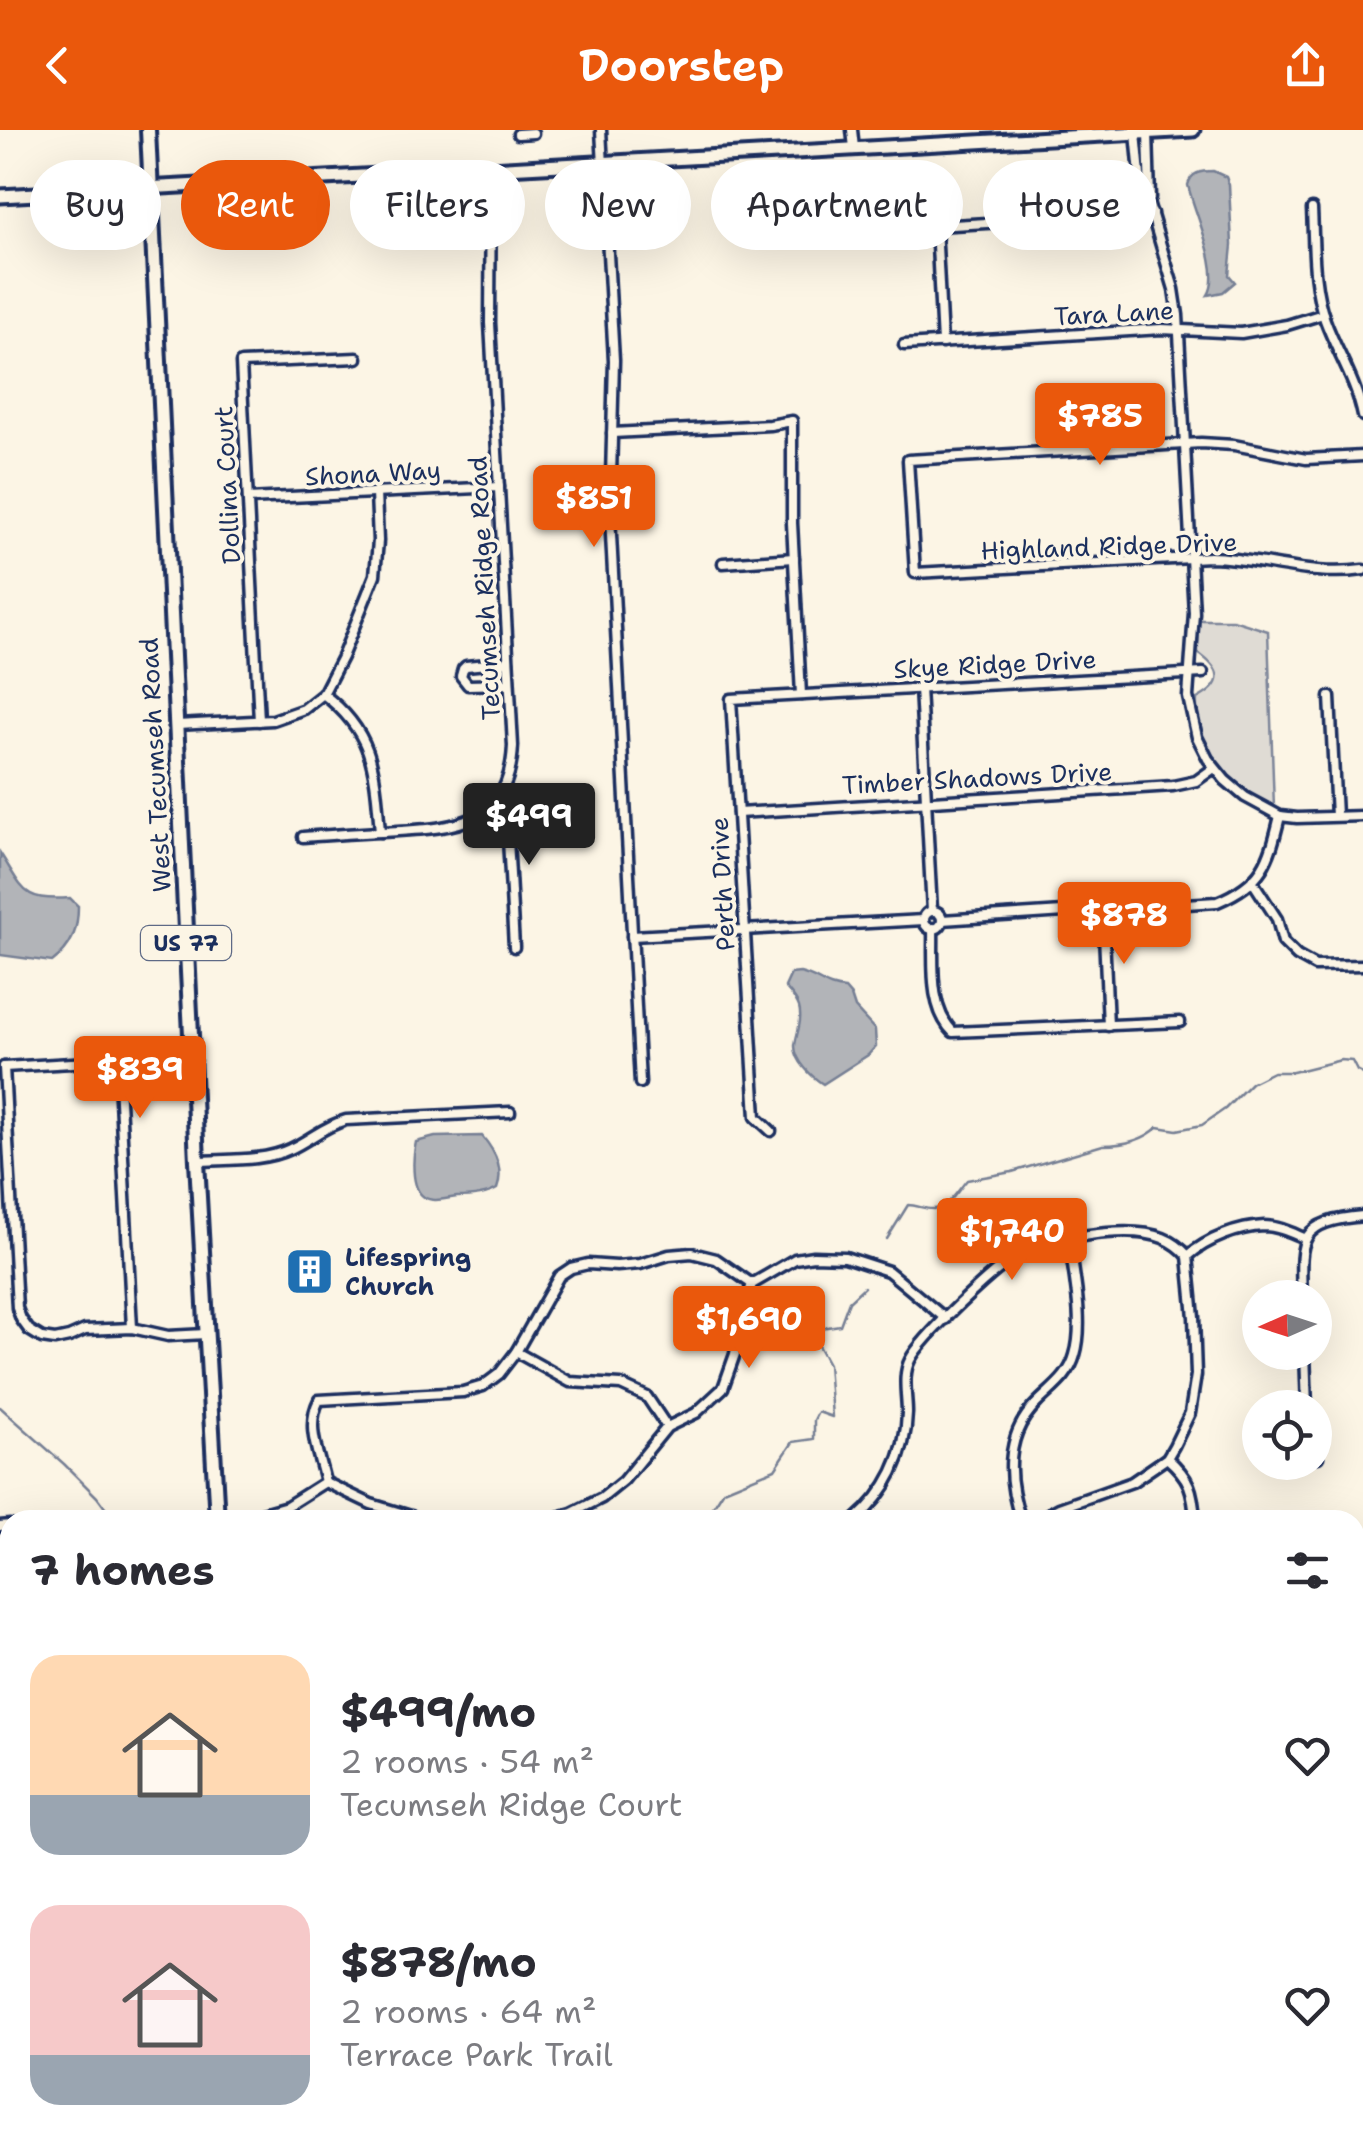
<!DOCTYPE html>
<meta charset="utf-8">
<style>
body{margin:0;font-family:"Shantell Sans",sans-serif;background:#f2f2f3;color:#2b2b33;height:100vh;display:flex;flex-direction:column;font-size:38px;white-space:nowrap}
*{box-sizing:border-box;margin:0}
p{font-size:32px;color:#7c7c81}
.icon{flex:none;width:55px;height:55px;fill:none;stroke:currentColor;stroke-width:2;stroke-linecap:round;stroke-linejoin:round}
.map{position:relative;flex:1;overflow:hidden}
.sheet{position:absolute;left:0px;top:1380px;width:1365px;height:640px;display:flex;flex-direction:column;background:#fff;border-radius:30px 30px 0 0;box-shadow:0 10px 40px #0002}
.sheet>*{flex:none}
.hud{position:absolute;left:30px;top:30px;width:1305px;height:90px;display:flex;gap:20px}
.needle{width:65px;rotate:267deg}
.buttons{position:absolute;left:1242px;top:1150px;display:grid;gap:20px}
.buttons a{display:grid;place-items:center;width:90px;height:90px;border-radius:50%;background:#fff;box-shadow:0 10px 40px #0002;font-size:50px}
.price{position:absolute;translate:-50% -85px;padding:0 22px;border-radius:10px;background:#ea580c;color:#fff;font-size:32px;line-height:65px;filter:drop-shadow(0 2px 5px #0008)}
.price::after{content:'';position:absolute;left:50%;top:60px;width:30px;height:22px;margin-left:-15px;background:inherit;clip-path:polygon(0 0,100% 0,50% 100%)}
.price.selected{background:#222;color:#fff}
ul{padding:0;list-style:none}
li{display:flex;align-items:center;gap:30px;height:250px;padding:0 30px}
li span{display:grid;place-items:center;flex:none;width:280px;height:200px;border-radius:30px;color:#555}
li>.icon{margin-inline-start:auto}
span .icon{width:120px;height:120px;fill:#fffc;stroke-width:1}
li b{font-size:42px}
h2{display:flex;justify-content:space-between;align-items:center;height:120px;padding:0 30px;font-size:42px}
.chip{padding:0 35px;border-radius:45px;background:#fff;box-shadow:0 10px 40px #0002;font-size:35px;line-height:90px}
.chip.selected{background:#ea580c;color:#fff}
header{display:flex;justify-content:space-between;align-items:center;height:130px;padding:0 30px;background:#ea580c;color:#fff;font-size:45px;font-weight:600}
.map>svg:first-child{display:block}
.green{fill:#dfdbd4;stroke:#7d8599;stroke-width:2.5}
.water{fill:#b2b4b8;stroke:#767f94;stroke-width:2.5}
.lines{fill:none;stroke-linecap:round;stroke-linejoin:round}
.stream{stroke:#767f94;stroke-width:2.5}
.street-casing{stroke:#1b2f5e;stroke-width:15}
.secondary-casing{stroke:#1b2f5e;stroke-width:19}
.primary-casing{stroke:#1b2f5e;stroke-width:20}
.street{stroke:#fcf5e5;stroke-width:8}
.secondary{stroke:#fcf5e5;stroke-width:11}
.primary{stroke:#fcf5e5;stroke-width:12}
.labels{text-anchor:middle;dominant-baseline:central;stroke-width:8;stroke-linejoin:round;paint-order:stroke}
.shield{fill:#fcf5e5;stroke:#5e6a86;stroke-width:2.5}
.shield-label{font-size:22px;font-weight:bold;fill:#1b2f5e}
.street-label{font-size:25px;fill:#1b2f5e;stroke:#fcf5e5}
.poi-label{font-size:25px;font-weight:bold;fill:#1b2f5e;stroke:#fcf5e5;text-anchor:start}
</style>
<header><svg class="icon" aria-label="back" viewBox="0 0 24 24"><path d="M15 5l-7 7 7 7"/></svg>Doorstep<svg class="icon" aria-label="share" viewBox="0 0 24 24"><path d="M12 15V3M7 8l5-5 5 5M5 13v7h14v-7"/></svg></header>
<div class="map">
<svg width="1363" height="2020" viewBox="0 0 1363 2020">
<rect width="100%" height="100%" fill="#fcf5e5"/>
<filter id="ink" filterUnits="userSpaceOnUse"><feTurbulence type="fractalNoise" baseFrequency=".01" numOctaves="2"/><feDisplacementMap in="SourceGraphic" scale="20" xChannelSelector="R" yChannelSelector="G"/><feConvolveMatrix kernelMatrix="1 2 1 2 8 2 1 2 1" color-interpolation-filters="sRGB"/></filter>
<g filter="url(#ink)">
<path class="green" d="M1198,490h35l35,11 6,177c-43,-24 -80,-55 -77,-109 29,-15 25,-29 1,-46z"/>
<g class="water">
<path d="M1213,41l13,6 3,8 3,60 -3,30 6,7 -12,10 -15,3c15,-24 -14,-82 -20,-110 3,-13 13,-14 25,-14z"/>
<path d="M0,723c24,36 21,49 70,45l8,8c0,24 -6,41 -26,56l-52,-7z"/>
<path d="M800,843c19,4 25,15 45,16l6,7 4,12 20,22 1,16 -8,9 -45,29c-11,-7 -28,-23 -28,-38 1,-12 8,-25 4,-39 -2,-7 -9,-14 -14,-20l6,-13z"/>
<path d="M482,1006c13,15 22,34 15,53 -12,7 -27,8 -40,8 -10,1 -24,6 -33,0 -14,-9 -11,-42 -8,-55l19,-5z"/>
</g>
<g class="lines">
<g class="stream">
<path d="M887,1109l21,-34c9,0 18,5 26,4 15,-1 24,-19 33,-29l45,-8 91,-27c20,0 40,-4 55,-18l19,3 25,-5 23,-16 26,-26 22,-11h20l48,-12 11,1 5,10 6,3"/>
<path d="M0,1277l64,57 33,33 17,23"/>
<path d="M705,1390l19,-30 51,-21 18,-27 21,-3v-19l4,-8 14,5 -4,-53 -12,-22 5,-14 19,-3 9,-24 15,-14"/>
<path d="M851,2010v10"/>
</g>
<defs>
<g id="street">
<path d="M601,0l13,230 -4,156 30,567"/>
<path d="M852,0l2,18"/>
<path d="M1148,2l2,66"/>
<path d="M1136,3l4,42 34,114 4,26 16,298 -6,84 9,40 11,22 17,21 20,17 35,19 17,2 66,-2"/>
<path d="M518,4l15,-1"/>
<path d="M1312,79c2,37 0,75 13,111 12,33 31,61 38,96"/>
<path d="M942,213l-6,-117 216,-13"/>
<path d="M904,215l258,-16 79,4 46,-8 36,-11"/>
<path d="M612,303l158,-8 22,-4v102l9,172"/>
<path d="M1363,326l-57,3 -72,-14 -33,-2 -293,17 7,113 295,-16c52,1 100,21 153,13"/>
<path d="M248,369l251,-12"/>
<path d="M723,433l71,-5"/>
<path d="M508,532l-42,4 -3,3 -2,7 7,9 41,-1"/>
<path d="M920,558l12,223"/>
<path d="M323,564c52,39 52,78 57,138"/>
<path d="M1330,567l6,119"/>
<path d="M259,591l-18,-358 116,-5"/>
<path d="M177,595l96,-5 31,-11 19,-15 19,-37 33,-82 3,-34 -2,-48"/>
<path d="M489,677l16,23 3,9 6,108"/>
<path d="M738,683l435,-27 23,-5 18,-13"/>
<path d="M303,707c26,-2 52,-4 78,-5 65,-4 128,-1 132,-86l-23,-423 1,-154"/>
<path d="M1253,752l24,37 6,23 14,14 18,10 48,-1"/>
<path d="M1103,780l5,116"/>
<circle cx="933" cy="790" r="9"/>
<path d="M942,790l275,-18c46,-19 52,-40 63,-86"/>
<path d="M933,798c1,34 -5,79 20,104l227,-10"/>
<path d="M632,806l292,-16"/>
<path d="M4,937l13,241 4,11 8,11 13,8 13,2 14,-3 16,-7 47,-2 36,8 38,-2"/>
<path d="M4,937l102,-6 12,1 14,266"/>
<path d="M771,1001l-15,-14 -25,-418 472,-26"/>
<path d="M197,1031c30,-2 66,1 93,-12 20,-9 34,-23 56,-29l164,-8"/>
<path d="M1302,1168c-2,-59 -5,-76 61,-82"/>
<path d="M516,1222l54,30 51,3 26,12 20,30"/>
<path d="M1305,1222l2,56"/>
<path d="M1315,1321l3,6"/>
<path d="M1167,1328c23,20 26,32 28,62"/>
<path d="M325,1352c-6,-28 -20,-55 -6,-82l144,-8 20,-6 16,-12 17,-22 43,-76 12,-8 17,-4 29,2 23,-2 29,-9 23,-2 24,6 36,25"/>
<path d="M325,1352l46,22 53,16"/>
<path d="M238,1390l49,-14 38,-24"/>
<path d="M548,1390l24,-7 30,-15 21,-17 44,-54 29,-14 27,-25 12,-34 5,-35 12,-35 43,-25 18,-3 32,1 43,14 58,48"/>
<path d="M855,1390c32,-27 51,-65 52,-107 0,-17 -5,-38 3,-53 11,-22 82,-89 104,-102 32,-20 114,-34 149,-20 10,4 18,10 25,18 19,-17 51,-29 76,-30 14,0 28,7 40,12"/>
<path d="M1021,1390c-14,-40 -17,-85 16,-117 16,-16 32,-26 38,-48 10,-33 -2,-83 -6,-117"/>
<path d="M1037,1390l22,-12 73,-26 35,-24 7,-12 16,-33 6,-38 -2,-58 -6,-61"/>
<path d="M0,1396l10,-1"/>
<path d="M0,1565h10"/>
<path d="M1355,1642l8,17"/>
<path d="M1363,1684c-3,26 -9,54 0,79"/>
<path d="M639,2010l5,10"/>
<path d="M958,2010l16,10"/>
<path d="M753,2020l3,-10"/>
<path d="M944,2020l9,-10"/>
<path d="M1186,2020l15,-5 7,-5"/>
</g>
<path id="secondary" d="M0,66l1193,-66"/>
<g id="primary">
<path d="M148,0l49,1031 20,359"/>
<path d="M251,2010v10"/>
</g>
</defs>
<use href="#street" class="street-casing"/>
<use href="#secondary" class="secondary-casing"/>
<use href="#primary" class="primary-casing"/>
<use href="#street" class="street"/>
<use href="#secondary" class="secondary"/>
<use href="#primary" class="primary"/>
</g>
</g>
<defs>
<symbol id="building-square" viewBox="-11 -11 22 22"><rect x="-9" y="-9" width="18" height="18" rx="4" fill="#1f6fb2" stroke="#fcf5e5"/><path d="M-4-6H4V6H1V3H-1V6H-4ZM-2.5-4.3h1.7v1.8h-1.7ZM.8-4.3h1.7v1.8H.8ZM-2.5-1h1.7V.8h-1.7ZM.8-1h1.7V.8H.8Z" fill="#fff"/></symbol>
</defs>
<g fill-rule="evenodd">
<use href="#building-square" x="282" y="1114" width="55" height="55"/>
</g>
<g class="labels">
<rect class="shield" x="141" y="796" width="90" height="34" rx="8"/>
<g class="shield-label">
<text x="186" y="813">US 77</text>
</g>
<g class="street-label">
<text transform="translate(1114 183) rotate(-3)">Tara Lane</text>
<text transform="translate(373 343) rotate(-3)">Shona Way</text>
<text transform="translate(227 355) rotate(-93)">Dollina Court</text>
<text transform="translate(1109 416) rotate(-2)">Highland Ridge Drive</text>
<text transform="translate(484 458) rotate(-93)">Tecumseh Ridge Road</text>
<text transform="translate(995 534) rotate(-3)">Skye Ridge Drive</text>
<text transform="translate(155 635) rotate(-93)">West Tecumseh Road</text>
<text transform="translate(977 648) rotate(-3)">Timber Shadows Drive</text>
<text transform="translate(722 754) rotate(-93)">Perth Drive</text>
</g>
<g class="poi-label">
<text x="345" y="1127">Lifespring<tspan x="345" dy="29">Church</tspan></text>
</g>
</g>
</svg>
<div class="buttons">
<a><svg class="needle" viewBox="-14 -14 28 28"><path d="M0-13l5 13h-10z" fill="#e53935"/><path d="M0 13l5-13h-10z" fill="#7c7c81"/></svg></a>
<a><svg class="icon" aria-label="locate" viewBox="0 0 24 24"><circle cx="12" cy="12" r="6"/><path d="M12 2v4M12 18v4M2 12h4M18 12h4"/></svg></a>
</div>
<b class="price" style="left:1100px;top:338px">$785</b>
<b class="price" style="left:594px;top:420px">$851</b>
<b class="price selected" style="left:529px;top:738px">$499</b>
<b class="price" style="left:1124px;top:837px">$878</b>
<b class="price" style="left:140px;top:991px">$839</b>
<b class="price" style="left:1012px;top:1153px">$1,740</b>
<b class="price" style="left:749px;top:1241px">$1,690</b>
<div class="hud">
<a class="chip">Buy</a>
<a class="chip selected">Rent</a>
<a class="chip">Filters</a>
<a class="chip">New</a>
<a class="chip">Apartment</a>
<a class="chip">House</a>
</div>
<section class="sheet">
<h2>7 homes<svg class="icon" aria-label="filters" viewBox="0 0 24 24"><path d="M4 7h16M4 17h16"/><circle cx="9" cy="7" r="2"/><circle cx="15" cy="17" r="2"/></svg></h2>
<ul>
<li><span style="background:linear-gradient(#ffd9b3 70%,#9aa5b1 0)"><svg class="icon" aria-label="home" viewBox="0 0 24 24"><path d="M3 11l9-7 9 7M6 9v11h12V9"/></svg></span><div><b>$499/mo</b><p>2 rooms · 54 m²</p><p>Tecumseh Ridge Court</p></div><svg class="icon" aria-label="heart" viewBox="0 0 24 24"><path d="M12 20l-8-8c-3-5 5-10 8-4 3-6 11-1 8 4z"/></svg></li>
<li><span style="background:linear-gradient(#f6c9c9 75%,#9aa5b1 0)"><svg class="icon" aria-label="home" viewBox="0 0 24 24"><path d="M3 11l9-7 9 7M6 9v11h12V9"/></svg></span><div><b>$878/mo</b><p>2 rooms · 64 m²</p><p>Terrace Park Trail</p></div><svg class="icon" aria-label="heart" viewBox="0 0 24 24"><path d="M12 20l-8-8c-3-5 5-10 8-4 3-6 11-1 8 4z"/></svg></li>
</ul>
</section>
</div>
